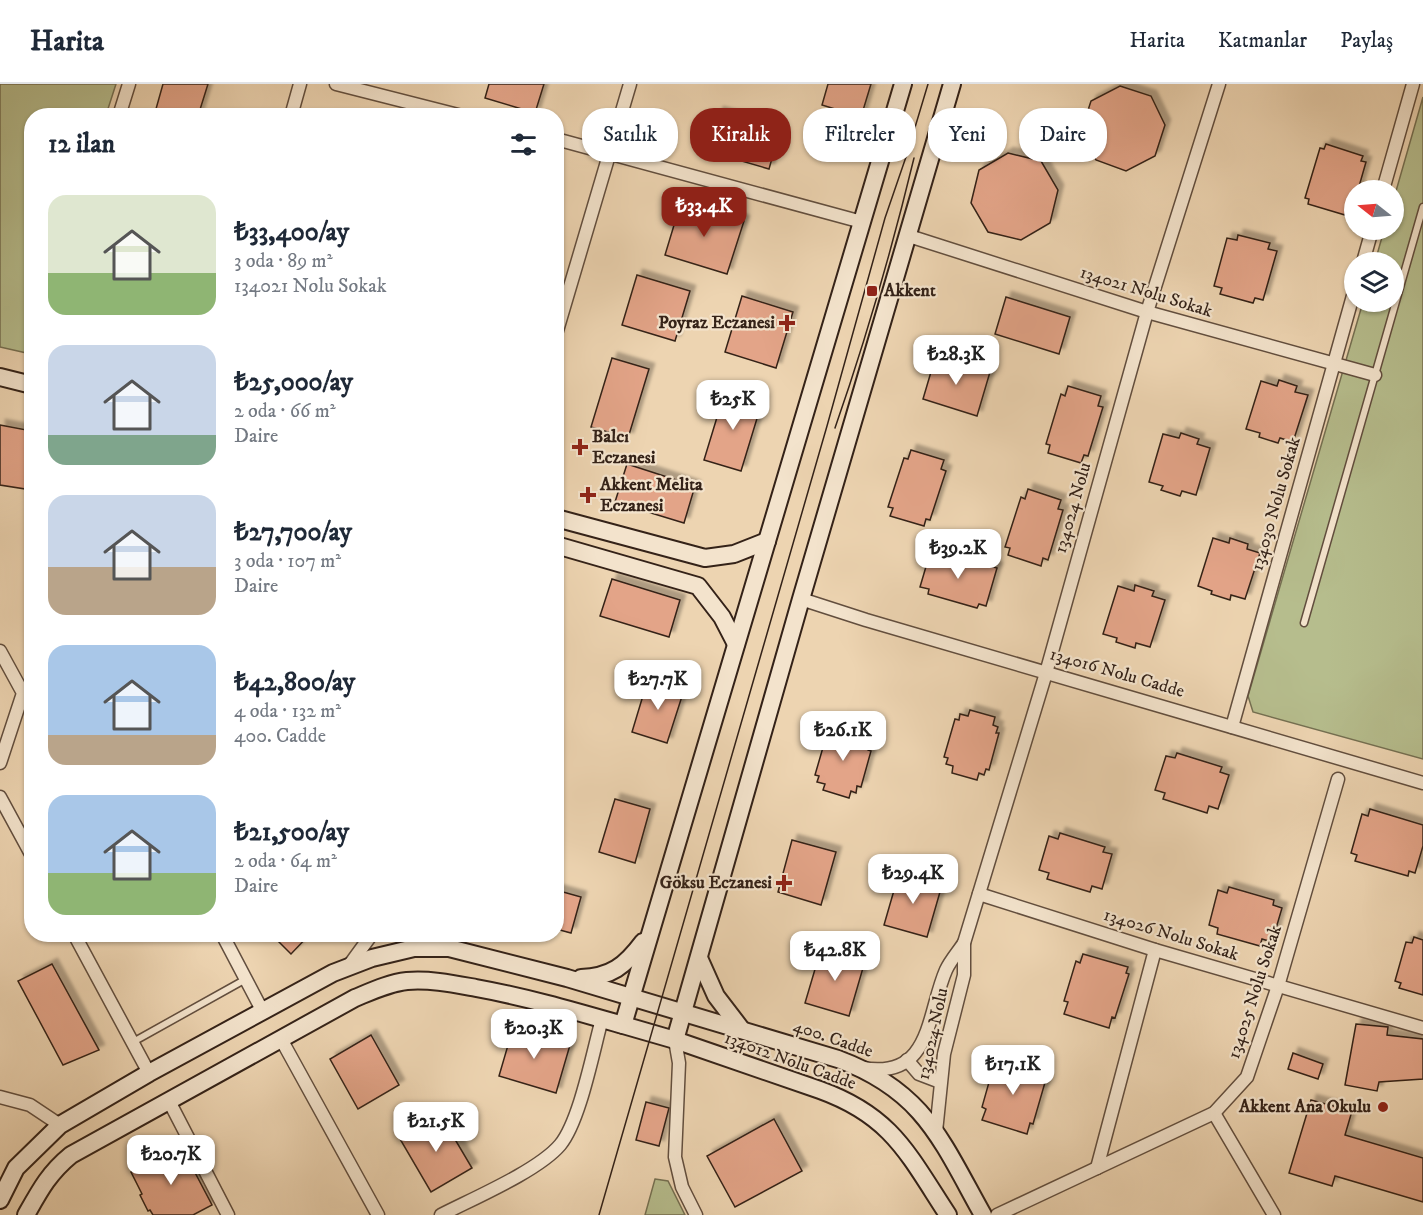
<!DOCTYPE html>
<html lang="tr">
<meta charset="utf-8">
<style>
body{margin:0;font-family:"IM FELL DW Pica",serif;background:#f2f2f3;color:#1f2937;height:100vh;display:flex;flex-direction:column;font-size:22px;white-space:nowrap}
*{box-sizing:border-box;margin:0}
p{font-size:20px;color:#747a83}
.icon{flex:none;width:33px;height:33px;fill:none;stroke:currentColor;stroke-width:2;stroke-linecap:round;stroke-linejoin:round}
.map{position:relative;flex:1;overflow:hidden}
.panel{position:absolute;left:24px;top:24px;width:540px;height:834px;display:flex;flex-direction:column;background:#fff;border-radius:24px;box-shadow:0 2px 4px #0004}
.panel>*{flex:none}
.banner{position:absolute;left:582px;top:24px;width:570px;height:54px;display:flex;gap:12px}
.needle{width:39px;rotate:287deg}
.fabs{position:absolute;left:1344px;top:96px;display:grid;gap:12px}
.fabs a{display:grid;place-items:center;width:60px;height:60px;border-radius:50%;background:#fff;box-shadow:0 2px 4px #0004;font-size:30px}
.price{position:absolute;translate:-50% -51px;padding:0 14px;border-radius:12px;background:#fff;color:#222;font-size:20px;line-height:39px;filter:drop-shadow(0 2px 3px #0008)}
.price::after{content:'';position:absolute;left:50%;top:36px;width:18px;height:14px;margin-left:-9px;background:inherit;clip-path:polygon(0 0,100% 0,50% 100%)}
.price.active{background:#8f2418;color:#fff}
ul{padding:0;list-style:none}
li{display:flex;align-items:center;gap:18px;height:150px;padding:0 24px}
li span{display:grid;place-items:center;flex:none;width:168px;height:120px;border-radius:18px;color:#555}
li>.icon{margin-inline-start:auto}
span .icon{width:72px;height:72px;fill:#fffc;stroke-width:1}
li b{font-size:26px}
h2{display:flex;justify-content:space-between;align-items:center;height:72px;padding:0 24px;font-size:26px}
.tag{padding:0 21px;border-radius:24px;background:#fff;box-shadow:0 2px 4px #0004;font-size:21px;line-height:54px}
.tag.active{background:#8f2418;color:#fff}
header{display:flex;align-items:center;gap:36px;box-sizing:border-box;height:84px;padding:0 30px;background:#fff;border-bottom:2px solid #e0e1e3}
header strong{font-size:28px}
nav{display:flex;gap:33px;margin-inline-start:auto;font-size:21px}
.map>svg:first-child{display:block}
.green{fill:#b6bd8d;stroke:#757052;stroke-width:1.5}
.building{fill:#e3a488;stroke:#342218;stroke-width:1.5;filter:url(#shadow)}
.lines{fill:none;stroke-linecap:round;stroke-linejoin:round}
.lane-casing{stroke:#624e3e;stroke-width:9}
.street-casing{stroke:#624e3e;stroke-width:15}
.secondary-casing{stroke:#342218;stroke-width:20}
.lane{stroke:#f3e3cc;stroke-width:6}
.street{stroke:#f3e3cc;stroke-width:12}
.secondary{stroke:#f3e3cc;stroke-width:16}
.tram{stroke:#342218;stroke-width:1.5}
.poi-dot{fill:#8f2418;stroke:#f3e3cc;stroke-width:2}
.labels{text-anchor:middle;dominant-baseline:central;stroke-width:4.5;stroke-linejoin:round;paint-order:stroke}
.poi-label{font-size:18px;font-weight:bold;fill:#342218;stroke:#f3e3cc;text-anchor:start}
.street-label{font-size:18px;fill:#342218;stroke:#f3e3cc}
</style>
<header>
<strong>Harita</strong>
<nav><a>Harita</a><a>Katmanlar</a><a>Paylaş</a></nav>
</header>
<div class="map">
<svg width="1423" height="1131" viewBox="0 0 1423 1131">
<defs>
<filter id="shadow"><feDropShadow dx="5.5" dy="-5.5" stdDeviation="1.5" flood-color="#0004"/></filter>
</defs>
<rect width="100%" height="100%" fill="#edd4b1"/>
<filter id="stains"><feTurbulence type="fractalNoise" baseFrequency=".00333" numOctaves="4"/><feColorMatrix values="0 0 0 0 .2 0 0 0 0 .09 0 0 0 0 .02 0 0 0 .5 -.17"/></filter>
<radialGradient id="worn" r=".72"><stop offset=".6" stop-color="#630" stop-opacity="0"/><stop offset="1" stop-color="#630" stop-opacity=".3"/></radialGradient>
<g class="green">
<path d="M0,0h116l-10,31 -74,1 -1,238 -31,-7z"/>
<path d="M1423,13v662l-170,-47 -5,-16 115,-394h31v-40h-19l9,-32h10v-32z"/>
<path d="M655,1095l13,2 17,34h-40z"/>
</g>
<g class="building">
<path d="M163,0h45l-10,32h-44z"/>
<path d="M489,0h55l-9,29 -50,-15z"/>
<path d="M828,0h43l-10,33 -39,-12z"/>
<path d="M1120,2l31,10 14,29 -10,31 -29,15 -30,-11 -15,-28 10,-31z"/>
<path d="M718,28l62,18 -11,39 -62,-18z"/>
<path d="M1326,60l37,12 -2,5 5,1 -8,28h-4v11l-3,10 -4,-1 -2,5 -37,-11 1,-5 -4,-1 15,-50 4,1z"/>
<path d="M1008,69l33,8 17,29 -8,33 -29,17 -33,-8 -17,-29 8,-33z"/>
<path d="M681,118l63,19 -17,53 -62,-19z"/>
<path d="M1238,151l32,8 -2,6 9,2 -14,49 -8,-2 -2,5 -33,-9 2,-6 -8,-2 13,-48 10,2z"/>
<path d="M637,191l53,16 -15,50 -53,-16z"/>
<path d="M742,212l51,16 -17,56 -51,-16z"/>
<path d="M1006,213l64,20 -11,37 -64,-20z"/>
<path d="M936,271l54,17 -13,44 -54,-17z"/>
<path d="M612,274l37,11 -21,69 -37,-11z"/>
<path d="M1279,296l18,6 -2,6 13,3 -15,47 -13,-4 -2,5 -19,-6 1,-4 -14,-4 15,-48 16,5z"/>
<path d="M1068,302l33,10 -3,10 5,1 -15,49 -4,-1 -3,8 -33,-10 2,-8 -4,-1 15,-50 4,2z"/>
<path d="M725,307l37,11 -21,69 -37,-11z"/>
<path d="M0,341l32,6v59l-32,-5z"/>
<path d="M1181,349l18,6 -2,5 13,4 -14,47 -14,-4 -2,5 -19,-6 2,-4 -14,-4 14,-48 16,4z"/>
<path d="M911,366l33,10 -3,9 5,2 -16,49 -4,-1 -2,7 -34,-10 3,-8 -5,-1 16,-49 4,1z"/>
<path d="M627,380l68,22 -11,37 -69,-21z"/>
<path d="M1028,405l33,11 -3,9 5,1 -15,50 -5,-2 -2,8 -33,-11 2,-7 -5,-1 16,-50 4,2z"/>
<path d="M1213,454l16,5 1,-5 18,6 -1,5 13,4 -15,46 -14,-4 -1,5 -19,-6 1,-3 -14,-5z"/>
<path d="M940,468l57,16 -11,38 -7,-2 -2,4 -49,-14 1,-5 -9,-2 10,-34 9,3z"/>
<path d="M612,495l68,21 -11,37 -69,-21z"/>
<path d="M1135,501l19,6 -2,5 13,4 -15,47 -14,-4 -1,5 -19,-6 1,-4 -14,-4 15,-48 16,5z"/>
<path d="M648,595l36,11 -17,53 -35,-11z"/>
<path d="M970,626l25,7 -2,8 5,2 -2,6h3l-10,37 -3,-1 -2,6 -5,-2 -2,7 -25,-7 1,-7 -7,-2 2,-6 -4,-1 11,-38 4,1 1,-6 8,2z"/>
<path d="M841,644l26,7 -2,8 4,2 -1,5 3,1 -10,36 -4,-1 -1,7 -5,-2 -2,7 -26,-8 2,-6 -8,-2 2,-6 -4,-1 11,-38 4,1 2,-6 7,2z"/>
<path d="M1177,669l45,14 -2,5 9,3 -11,34 -9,-3 -2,7 -44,-14 2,-6 -10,-3 11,-34 9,2z"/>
<path d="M615,715l35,10 -15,54 -36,-11z"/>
<path d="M1370,725l53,16v21l-8,27 -6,-2 -1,5 -53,-15 2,-6 -6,-2 11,-39 6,2z"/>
<path d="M1060,749l45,14 -2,5 9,2 -10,35 -10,-3 -2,6 -43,-13 2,-6 -10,-3 10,-34 9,3z"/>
<path d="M792,756l44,12 -15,53 -43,-13z"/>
<path d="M899,789l43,12 -15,52 -43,-12z"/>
<path d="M1229,803l45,13 -1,5 9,3 -10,34 -10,-3 -2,7 -43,-12 1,-6 -9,-3 9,-35 9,3z"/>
<path d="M556,806l25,7 -10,36 -15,-4z"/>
<path d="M271,850h39l-19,20z"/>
<path d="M1414,853l9,3v55l-24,-7 2,-5 -6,-2 11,-39 6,1z"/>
<path d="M821,865l44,12 -16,55 -44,-13z"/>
<path d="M1083,870l45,13 -2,6 3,1 -14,44 -3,-1 -3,11 -45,-14 4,-12 -4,-1 12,-40 4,2z"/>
<path d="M52,880l47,86 -36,15 -45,-84z"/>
<path d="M1356,940l32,3 -1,8 36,4v40l-44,3 -2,9 -32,-6z"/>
<path d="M513,944l57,17 -14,48 -57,-17z"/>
<path d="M371,951l28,50 -41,24 -28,-50z"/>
<path d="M1293,969l30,11 -5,15 -30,-10z"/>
<path d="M1000,976l46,13 -2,6h2l-13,45 -3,-1 -3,11 -45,-14 4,-11 -4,-2 11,-39 5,1z"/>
<path d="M1311,1016l41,11 -7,24 78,23v44l-88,-26 -3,10 -43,-13z"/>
<path d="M646,1018l23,6 -10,38 -23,-6z"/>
<path d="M440,1030l32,54 -41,24 -31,-53z"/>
<path d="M774,1035l28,52 -67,36 -28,-51z"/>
<path d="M181,1062l31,59 -19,10h-40l-3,-5 -2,1 -8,-16 2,-1 -11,-22z"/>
</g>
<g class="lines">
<defs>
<g id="lane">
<path d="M1304,539l119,-416"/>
<path d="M133,958l113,-63"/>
</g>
<g id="street">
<path d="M336,0l126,32"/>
<path d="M119,32l10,-32"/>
<path d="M291,32l9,-32"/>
<path d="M556,55l306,83"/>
<path d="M1383,106l30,-106"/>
<path d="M909,152l238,76 228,63"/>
<path d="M1363,178l9,-32"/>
<path d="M556,250l74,-250"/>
<path d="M801,515l65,21 557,163"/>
<path d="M0,567l23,42 -23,70"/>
<path d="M1232,643l122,-435"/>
<path d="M0,713l32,59"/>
<path d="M979,810l176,56 268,78"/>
<path d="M74,850l75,139"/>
<path d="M222,850l40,76"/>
<path d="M429,850l20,14"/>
<path d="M348,883l24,-33"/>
<path d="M281,955l97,176"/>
<path d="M675,956l4,23 -4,94 7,30 14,28"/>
<path d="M907,976l12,14 21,8"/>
<path d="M863,984c69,12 64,-55 83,-98 4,-9 12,-18 18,-27"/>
<path d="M0,1013l30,8 30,20"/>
<path d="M169,1017l59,114"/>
<path d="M1214,1029l60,102"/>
<path d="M936,1048l8,-78 20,-79v-32l82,-270 101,-361 72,-228"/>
<path d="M1097,1084l58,-218"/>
<path d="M441,1131c31,-16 97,-44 119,-70 20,-24 33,-94 42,-126"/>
<path d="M997,1131l217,-102 33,-36 31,-91 60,-207"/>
</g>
<g id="secondary">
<path d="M903,0l-280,941 52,15 145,50c72,26 88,64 128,125"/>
<path d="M0,293l32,8"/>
<path d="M556,434l149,40 29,-4 33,-13"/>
<path d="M556,461l142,41 24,31 14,27"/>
<path d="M699,874l17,38 26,34"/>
<path d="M581,894c30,-1 44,-12 62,-36"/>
<path d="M675,956l126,-441 151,-515"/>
<path d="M0,1116l16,-32 44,-43 89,-52 184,-100 39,-15 42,-10h35l118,30 271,81c86,32 103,81 145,156"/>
<path d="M26,1131c14,-25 23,-42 45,-60l284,-157c17,-7 34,-15 52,-17 23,-2 47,3 69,7 50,9 98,23 147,37"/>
</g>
</defs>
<use href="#lane" class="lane-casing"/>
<use href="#street" class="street-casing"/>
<use href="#secondary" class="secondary-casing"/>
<use href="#lane" class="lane"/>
<use href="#street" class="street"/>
<use href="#secondary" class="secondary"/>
<g class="tram">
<path d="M835,344c31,-89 57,-179 79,-270"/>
<path d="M599,1131l228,-789 58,-208 22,-64 21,-70"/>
</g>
</g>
<g class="poi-dot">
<rect x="866" y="201" width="12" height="12" rx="3"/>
<path d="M784 230h6v6h6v6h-6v6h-6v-6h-6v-6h6z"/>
<path d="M577 354h6v6h6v6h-6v6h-6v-6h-6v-6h6z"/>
<path d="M585 402h6v6h6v6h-6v6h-6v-6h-6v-6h6z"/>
<path d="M781 790h6v6h6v6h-6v6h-6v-6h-6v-6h6z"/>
<circle cx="1383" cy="1023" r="6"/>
</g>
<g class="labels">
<g class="poi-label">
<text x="884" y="207">Akkent</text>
<text x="775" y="239" text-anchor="end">Poyraz Eczanesi</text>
<text x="592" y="353">Balcı<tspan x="592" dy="21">Eczanesi</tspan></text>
<text x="600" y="401">Akkent Melita<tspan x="600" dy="21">Eczanesi</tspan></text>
<text x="772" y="799" text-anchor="end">Göksu Eczanesi</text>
<text x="1371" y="1023" text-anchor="end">Akkent Ana Okulu</text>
</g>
<g class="street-label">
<text transform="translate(1146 208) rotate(17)">134021 Nolu Sokak</text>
<text transform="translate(1276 420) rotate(-74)">134030 Nolu Sokak</text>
<text transform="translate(1073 424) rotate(-74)">134024 Nolu</text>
<text transform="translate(1117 589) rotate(16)">134016 Nolu Cadde</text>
<text transform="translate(1171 851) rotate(17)">134026 Nolu Sokak</text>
<text transform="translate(1255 908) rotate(-72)">134025 Nolu Sokak</text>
<text transform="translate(933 950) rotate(-78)">134024 Nolu</text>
<text transform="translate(833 955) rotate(19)">400. Cadde</text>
<text transform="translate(790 977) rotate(20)">134012 Nolu Cadde</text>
</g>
</g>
<rect width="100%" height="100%" filter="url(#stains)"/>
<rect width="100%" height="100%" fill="url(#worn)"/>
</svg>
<div class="fabs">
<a><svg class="needle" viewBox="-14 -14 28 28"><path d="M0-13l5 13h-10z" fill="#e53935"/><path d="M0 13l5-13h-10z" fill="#747a83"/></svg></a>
<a><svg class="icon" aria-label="layers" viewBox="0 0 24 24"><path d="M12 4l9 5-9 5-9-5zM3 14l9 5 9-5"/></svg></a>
</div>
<b class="price active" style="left:704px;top:154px">₺33.4K</b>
<b class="price" style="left:956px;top:302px">₺28.3K</b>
<b class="price" style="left:733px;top:347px">₺25K</b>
<b class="price" style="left:958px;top:496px">₺39.2K</b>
<b class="price" style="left:658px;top:627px">₺27.7K</b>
<b class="price" style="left:843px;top:678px">₺26.1K</b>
<b class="price" style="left:913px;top:821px">₺29.4K</b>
<b class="price" style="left:835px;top:898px">₺42.8K</b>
<b class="price" style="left:534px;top:976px">₺20.3K</b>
<b class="price" style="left:1013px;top:1012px">₺17.1K</b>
<b class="price" style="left:436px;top:1069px">₺21.5K</b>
<b class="price" style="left:171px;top:1102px">₺20.7K</b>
<div class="banner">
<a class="tag">Satılık</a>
<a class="tag active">Kiralık</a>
<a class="tag">Filtreler</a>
<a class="tag">Yeni</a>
<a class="tag">Daire</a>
</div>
<section class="panel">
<h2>12 ilan<svg class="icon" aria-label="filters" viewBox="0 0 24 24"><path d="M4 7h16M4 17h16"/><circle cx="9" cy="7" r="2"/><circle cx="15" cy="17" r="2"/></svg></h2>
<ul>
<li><span style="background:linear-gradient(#dfe7d0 65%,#8fb573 0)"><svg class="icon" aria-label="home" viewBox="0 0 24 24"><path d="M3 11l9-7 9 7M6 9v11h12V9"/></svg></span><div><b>₺33,400/ay</b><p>3 oda · 89 m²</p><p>134021 Nolu Sokak</p></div></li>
<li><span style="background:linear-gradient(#c9d6e8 75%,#7fa58c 0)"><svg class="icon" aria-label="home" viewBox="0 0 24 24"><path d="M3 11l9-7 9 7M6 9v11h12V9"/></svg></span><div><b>₺25,000/ay</b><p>2 oda · 66 m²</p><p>Daire</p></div></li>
<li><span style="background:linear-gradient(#c9d6e8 60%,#b9a48a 0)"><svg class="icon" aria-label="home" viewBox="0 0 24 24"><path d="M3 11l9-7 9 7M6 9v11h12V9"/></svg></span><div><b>₺27,700/ay</b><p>3 oda · 107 m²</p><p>Daire</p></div></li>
<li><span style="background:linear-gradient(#a9c7e8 75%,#b9a48a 0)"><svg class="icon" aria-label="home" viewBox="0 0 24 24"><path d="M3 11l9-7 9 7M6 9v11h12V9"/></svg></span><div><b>₺42,800/ay</b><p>4 oda · 132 m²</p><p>400. Cadde</p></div></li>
<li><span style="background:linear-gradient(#a9c7e8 65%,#8fb573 0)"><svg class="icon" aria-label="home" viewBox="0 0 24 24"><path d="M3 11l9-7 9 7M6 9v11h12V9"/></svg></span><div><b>₺21,500/ay</b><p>2 oda · 64 m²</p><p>Daire</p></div></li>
</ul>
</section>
</div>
